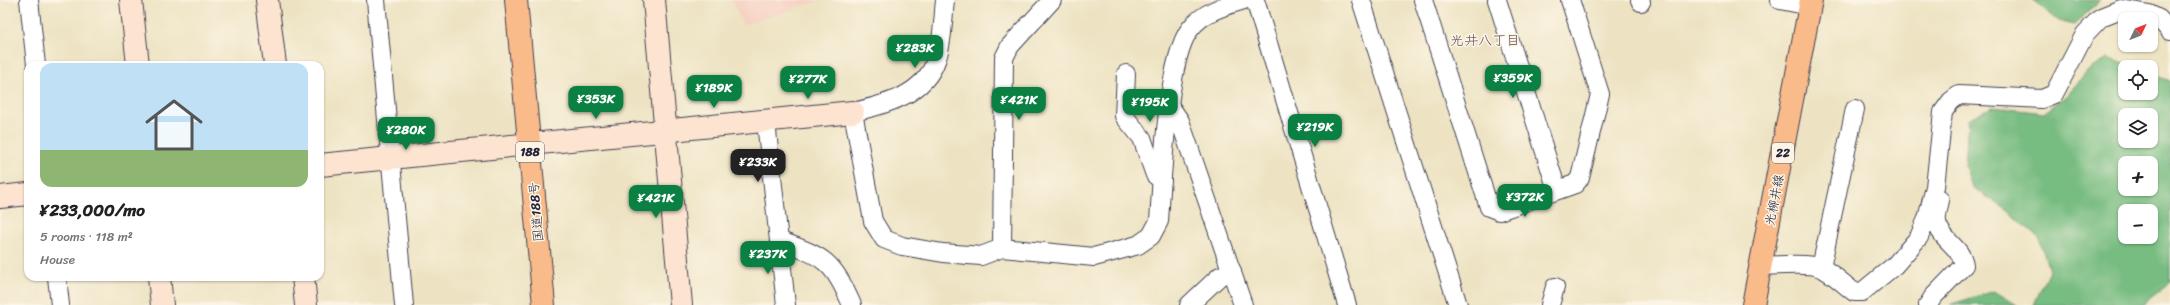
<!DOCTYPE html>
<meta charset="utf-8">
<style>
body{margin:0;font-family:Sriracha,"Klee One",sans-serif;background:#f2f2f2;color:#222;height:100vh;display:flex;flex-direction:column;font-size:15px;white-space:nowrap}
*{box-sizing:border-box;margin:0}
p{font-size:13px;color:#767676}
.icon{flex:none;width:22px;height:22px;fill:none;stroke:currentColor;stroke-width:2;stroke-linecap:round;stroke-linejoin:round}
.map{position:relative;flex:1;overflow:hidden}
.details{position:absolute;left:24px;top:61px;width:300px;height:220px;display:flex;flex-direction:column;background:#fff;border-radius:12px;box-shadow:0 1px 3px #0004}
.details>*{flex:none}
.needle{width:26px;rotate:47deg}
.buttons{position:absolute;left:2118px;top:12px;display:grid;gap:8px}
.buttons a{display:grid;place-items:center;width:40px;height:40px;border-radius:8px;background:#fff;box-shadow:0 1px 3px #0004;font-size:20px}
.price{position:absolute;translate:-50% -34px;padding:0 9px;border-radius:8px;background:#0b8043;color:#fff;font-size:13px;line-height:26px;filter:drop-shadow(0 1px 2px #0008)}
.price::after{content:'';position:absolute;left:50%;top:24px;width:12px;height:9px;margin-left:-6px;background:inherit;clip-path:polygon(0 0,100% 0,50% 100%)}
.price.active{background:#222;color:#fff}
ul{padding:0;list-style:none}
li{display:grid;align-content:center;gap:8px;height:212px;padding:0 16px}
li+li{border-top:1px solid #e0e0e0}
li span{display:grid;place-items:center;height:124px;border-radius:12px;color:#555}
li>.icon{margin-inline-start:auto}
span .icon{width:72px;height:72px;fill:#fffc;stroke-width:1}
li b{font-size:17px}
.map>svg:first-child{display:block}
.built{fill:#f6d2c4}
.forest{fill:#77bc81;stroke:#4c6f5e;fill-rule:evenodd}
.lines{fill:none;stroke-linecap:round;stroke-linejoin:round}
.street-casing{stroke:#403f4f;stroke-width:20}
.secondary-casing{stroke:#403f4f;stroke-width:24}
.primary-casing{stroke:#403f4f;stroke-width:24}
.highway-casing{stroke:#403f4f;stroke-width:24}
.street{stroke:#fff;stroke-width:18}
.secondary{stroke:#fde4d1;stroke-width:22}
.primary{stroke:#fabb8b;stroke-width:22}
.highway{stroke:#fabb8b;stroke-width:22}
.labels{text-anchor:middle;dominant-baseline:central;stroke-width:3;stroke-linejoin:round;paint-order:stroke}
.shield{fill:#fcf5e5;stroke:#63616e;stroke-width:1}
.shield-label{font-size:12px;font-weight:bold;fill:#22223b}
.street-label{font-size:13px;fill:#22223b;stroke:#fcf5e5}
.neighbourhood-label{font-size:14px;fill:#62505d;stroke:#fcf5e5}
</style>
<div class="map">
<svg width="2170" height="305" viewBox="0 0 2170 305">
<rect width="100%" height="100%" fill="#fcf5e5"/>
<filter id="ink" filterUnits="userSpaceOnUse"><feTurbulence type="fractalNoise" baseFrequency=".025" numOctaves="2"/><feDisplacementMap in="SourceGraphic" scale="8" xChannelSelector="R" yChannelSelector="G"/><feConvolveMatrix kernelMatrix="1 2 1 2 8 2 1 2 1" color-interpolation-filters="sRGB"/></filter>
<filter id="wash" filterUnits="userSpaceOnUse"><feTurbulence type="fractalNoise" baseFrequency=".012" numOctaves="4" result="noise"/><feDisplacementMap in="SourceGraphic" scale="16" xChannelSelector="R" yChannelSelector="G"/><feGaussianBlur stdDeviation="0.9" result="paint"/><feColorMatrix in="noise" values="0 0 0 0 0 0 0 0 0 0 0 0 0 0 0 0 0 1.4 0 .05"/><feComposite in="paint" operator="in"/></filter>
<g filter="url(#wash)">
<rect width="100%" height="100%" fill="#ede3c3"/>
<path class="built" d="M731,0h90l-78,25z"/>
<g class="forest">
<path d="M2033,0h67l-26,25 -15,-4z"/>
<path d="M2108,58l25,9h-8v26h26v-19l19,7v201l-21,16 -5,7h-110l15,-35 -10,-32 -32,-28 -35,-23 -7,-21 3,-47 24,-12 52,6 22,-17 23,-26zM2125,115h26v26h-26zM2125,163h26v26h-26zM2125,211h26v26h-26z"/>
<path d="M1994,291l23,14h-67l2,-1z"/>
</g>
</g>
<g filter="url(#ink)">
<g class="lines">
<defs>
<g id="street">
<path d="M29,0l7,65"/>
<path d="M376,0l28,305"/>
<path d="M945,0c-2,19 -2,40 -8,58 -12,37 -50,46 -84,54l20,109 11,18 18,7 41,7 38,3 21,-8 92,9 44,-12 13,-9 8,-15c3,-41 8,-163 31,-192 13,-17 34,-23 54,-29"/>
<path d="M1255,0l92,305"/>
<path d="M1361,0l97,305"/>
<path d="M1423,0l66,207 10,4 76,-27 5,-6 20,-84 -30,-94"/>
<path d="M1497,0l60,190"/>
<path d="M1640,0l1,2"/>
<path d="M1780,0l30,6"/>
<path d="M1126,74l-2,42 18,22 13,37 7,6"/>
<path d="M1169,105l11,16 63,184"/>
<path d="M766,122l20,183"/>
<path d="M780,241c45,16 52,19 72,64"/>
<path d="M1002,248l2,-190 6,-12 42,-46"/>
<path d="M1761,265c18,2 41,-3 58,2 12,4 25,18 35,25h8l33,-27 24,-28 8,-18 8,-32 8,-75 8,-11 8,-6 83,4 12,-5 31,-60 16,-17 20,-8 28,5 10,5 11,12"/>
<path d="M1821,268l34,-159"/>
<path d="M57,277l3,28"/>
<path d="M1189,305l31,-29 12,-5"/>
<path d="M1550,305l5,-18"/>
<path d="M1928,305l5,-8 31,-32c-2,-18 -24,-25 -27,-43 -1,-6 2,-16 3,-22"/>
</g>
<g id="secondary">
<path d="M131,0l7,65"/>
<path d="M267,0l8,65"/>
<path d="M654,0l27,305"/>
<path d="M320,165l533,-53"/>
<path d="M0,197l28,-3"/>
<path d="M159,277l3,28"/>
<path d="M303,277l3,28"/>
</g>
<path id="primary" d="M1753,305l58,-305"/>
<path id="highway" d="M516,0l28,305"/>
</defs>
<use href="#street" class="street-casing"/>
<use href="#secondary" class="secondary-casing"/>
<use href="#primary" class="primary-casing"/>
<use href="#highway" class="highway-casing"/>
<use href="#street" class="street"/>
<use href="#secondary" class="secondary"/>
<use href="#primary" class="primary"/>
<use href="#highway" class="highway"/>
</g>
</g>
<g class="labels">
<g class="shield">
<rect x="516" y="142" width="28" height="20" rx="3"/>
<rect x="1772" y="143" width="22" height="20" rx="3"/>
</g>
<g class="shield-label">
<text x="530" y="152">188</text>
<text x="1783" y="153">22</text>
</g>
<g class="street-label">
<text transform="translate(1774 200) rotate(-79)">光柳井線</text>
<text transform="translate(536 212) rotate(-95)">国道188号</text>
</g>
<g class="neighbourhood-label">
<text x="1485" y="40">光井八丁目</text>
</g>
</g>
</svg>
<div class="buttons">
<a><svg class="needle" viewBox="-14 -14 28 28"><path d="M0-13l5 13h-10z" fill="#e53935"/><path d="M0 13l5-13h-10z" fill="#767676"/></svg></a>
<a><svg class="icon" aria-label="locate" viewBox="0 0 24 24"><circle cx="12" cy="12" r="6"/><path d="M12 2v4M12 18v4M2 12h4M18 12h4"/></svg></a>
<a><svg class="icon" aria-label="layers" viewBox="0 0 24 24"><path d="M12 4l9 5-9 5-9-5zM3 14l9 5 9-5"/></svg></a>
<a>+</a>
<a>−</a>
</div>
<b class="price" style="left:915px;top:69px">¥283K</b>
<b class="price" style="left:1513px;top:99px">¥359K</b>
<b class="price" style="left:808px;top:100px">¥277K</b>
<b class="price" style="left:714px;top:109px">¥189K</b>
<b class="price" style="left:596px;top:120px">¥353K</b>
<b class="price" style="left:1019px;top:121px">¥421K</b>
<b class="price" style="left:1150px;top:123px">¥195K</b>
<b class="price" style="left:1315px;top:148px">¥219K</b>
<b class="price" style="left:406px;top:151px">¥280K</b>
<b class="price active" style="left:758px;top:183px">¥233K</b>
<b class="price" style="left:1525px;top:218px">¥372K</b>
<b class="price" style="left:656px;top:219px">¥421K</b>
<b class="price" style="left:768px;top:275px">¥237K</b>
<section class="details">
<ul>
<li><span style="background:linear-gradient(#bfe0f5 70%,#8fb573 0)"><svg class="icon" aria-label="home" viewBox="0 0 24 24"><path d="M3 11l9-7 9 7M6 9v11h12V9"/></svg></span><div><b>¥233,000/mo</b><p>5 rooms · 118 m²</p><p>House</p></div></li>
</ul>
</section>
</div>
